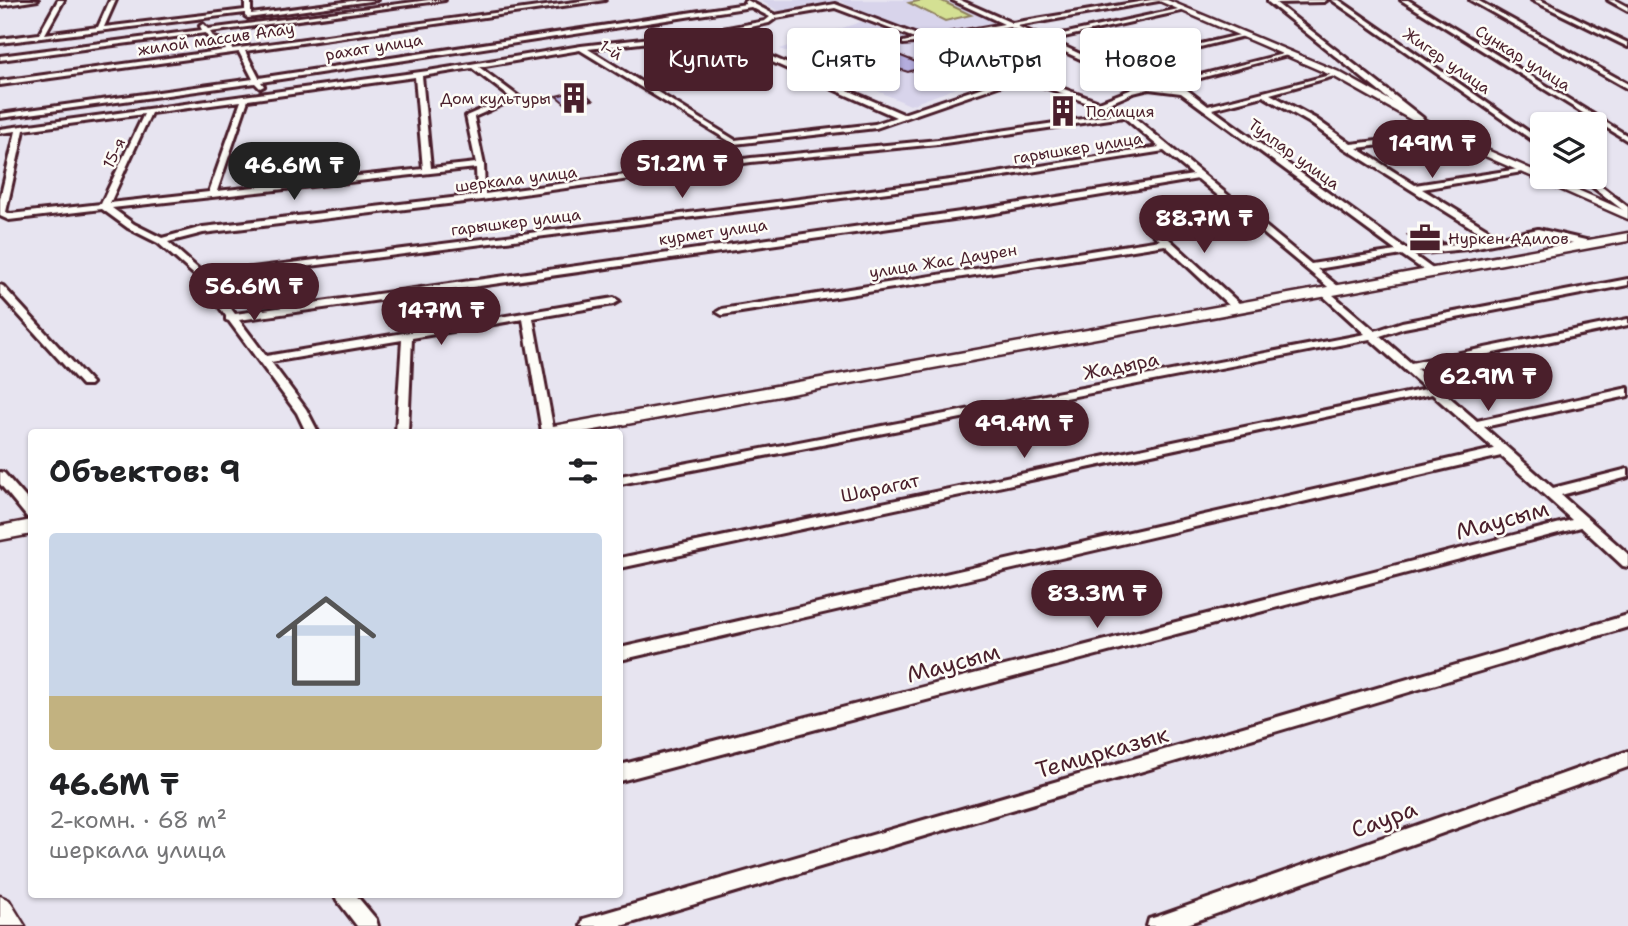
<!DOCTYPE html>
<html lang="ru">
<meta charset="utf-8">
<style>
body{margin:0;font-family:"Shantell Sans",sans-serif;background:#f6f6f6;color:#202124;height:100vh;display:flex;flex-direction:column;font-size:26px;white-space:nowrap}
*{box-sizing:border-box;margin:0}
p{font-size:23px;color:#757577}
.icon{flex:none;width:38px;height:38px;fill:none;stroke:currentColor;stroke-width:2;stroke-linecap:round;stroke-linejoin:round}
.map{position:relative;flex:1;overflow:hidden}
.sheet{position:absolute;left:28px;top:429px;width:595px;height:469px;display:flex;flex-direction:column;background:#fff;border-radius:7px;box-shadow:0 2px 5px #0004}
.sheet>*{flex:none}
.top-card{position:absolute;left:644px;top:28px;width:665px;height:63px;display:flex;gap:14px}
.buttons{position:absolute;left:1530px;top:112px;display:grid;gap:14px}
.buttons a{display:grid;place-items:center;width:77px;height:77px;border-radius:7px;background:#fff;box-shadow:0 2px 5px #0004;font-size:35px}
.price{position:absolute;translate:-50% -60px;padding:0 16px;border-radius:24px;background:#4a1f2b;color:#fff;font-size:23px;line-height:46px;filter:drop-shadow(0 2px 4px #0008)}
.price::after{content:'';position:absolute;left:50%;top:42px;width:21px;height:16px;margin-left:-10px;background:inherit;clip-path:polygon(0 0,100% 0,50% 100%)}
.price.selected{background:#222;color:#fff}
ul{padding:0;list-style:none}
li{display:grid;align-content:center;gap:14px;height:371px;padding:0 21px}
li+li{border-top:2px solid #e0e0e0}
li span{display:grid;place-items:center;height:217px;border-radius:7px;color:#555}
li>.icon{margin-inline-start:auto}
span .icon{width:126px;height:126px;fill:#fffc;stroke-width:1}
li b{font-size:30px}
h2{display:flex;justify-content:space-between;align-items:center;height:84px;padding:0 21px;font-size:30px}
.chip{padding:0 24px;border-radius:7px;background:#fff;box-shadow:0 2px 5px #0004;font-size:24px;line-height:63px}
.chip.selected{background:#4a1f2b;color:#fff}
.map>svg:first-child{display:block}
.built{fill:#d8d4eb}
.green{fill:#d4e093;stroke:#8f805f;stroke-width:2}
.building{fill:#b4adde;stroke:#4a1f2b;stroke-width:2}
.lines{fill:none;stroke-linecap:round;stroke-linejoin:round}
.minor-casing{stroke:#4a1f2b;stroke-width:6}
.tertiary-casing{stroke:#4a1f2b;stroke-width:5}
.secondary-casing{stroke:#4a1f2b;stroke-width:5}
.minor{fill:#fdfcf7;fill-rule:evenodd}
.tertiary{fill:#fdfcf7;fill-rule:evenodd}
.secondary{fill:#fdfcf7;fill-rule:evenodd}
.labels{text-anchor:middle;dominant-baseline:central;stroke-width:5;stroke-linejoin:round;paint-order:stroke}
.far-street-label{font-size:16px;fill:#4a1f2b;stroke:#fdfcf7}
.far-poi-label{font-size:16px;fill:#4a1f2b;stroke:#fdfcf7;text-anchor:start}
.street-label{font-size:19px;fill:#4a1f2b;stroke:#fdfcf7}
.near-street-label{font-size:23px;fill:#4a1f2b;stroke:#fdfcf7}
</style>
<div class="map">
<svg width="1628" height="926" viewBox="0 0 1628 926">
<rect width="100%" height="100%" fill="#e7e4f0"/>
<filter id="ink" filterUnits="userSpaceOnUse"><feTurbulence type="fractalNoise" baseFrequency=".0143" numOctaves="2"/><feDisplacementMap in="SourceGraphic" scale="14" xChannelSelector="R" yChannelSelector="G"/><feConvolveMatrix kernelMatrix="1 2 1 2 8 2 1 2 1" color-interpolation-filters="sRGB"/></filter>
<g filter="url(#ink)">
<g class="built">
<path d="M759,0h194l48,22 -67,17 -61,-21 -33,-17 -58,12z"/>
<path d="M863,21l134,52 -87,32 -130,-56z"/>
</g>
<path class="green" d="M923,0h17l31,15 -26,6 -36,-18z"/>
<g class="building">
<path d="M869,43l22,9 35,14 -18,6 -9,-3 -8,3 -58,-23 16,-5 9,3z"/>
<path d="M580,90l13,10 -26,5 -11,-9z"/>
<path d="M1428,231l15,11 -21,3 -14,-10z"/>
</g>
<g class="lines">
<defs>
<g id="minor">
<path d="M20,0h18l-38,6v-4z"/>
<path d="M58,0h6l-19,34 53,-7 12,-27h6l-12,27 141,-17v-10h6v14l109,-14h17l-129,18 -3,-2v-3l-245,30v-4l39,-5z"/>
<path d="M429,0h16l-235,32 4,6 14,4 4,7 357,-49h16l-360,51 14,27 487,-74 -2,-2 3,-2 28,15 60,-11 90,34 79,-14 -52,-24h8l52,23 139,-23h13l-147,26 27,12 139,-30 -2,3 -131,29 56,26 138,-32v2l-132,33 34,16h15l130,-33v2l-121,32 16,3 22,17 130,-33v2l-68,19 46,25 35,25 97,-11v4h-3l-88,11 58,37 110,-17v4h-3l-100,17 78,48 38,-8 56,13 2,2 -5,3 -53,-12 -71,14 -55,5 22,16v4l-3,1 -29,-20 -85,14 22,18 2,2 -5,3 -3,-1 -135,-112 -209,35 -750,106 27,36 348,-58 5,3 -5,3 -81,14 21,114h-12l-19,-113 -111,19 -4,94h-12l6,-92 -131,22 35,47 12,23h-12l-9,-19 -68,-92 -3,-1v-4l-27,-37 -41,-36 -30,-15 -26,-19 -93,11 -9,-4v-17l16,-68 -16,2v-4l428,-58 153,-25 131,-15 53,-10 5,-4 -19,-10 -490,75 3,4 -4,2 -5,-5 -255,35v-4l253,-35 -14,-27 -239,33v-4l226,-31 -3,-6 -13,-4 -5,-7 -205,27v-4l202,-26 -2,-4 3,-2 5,5zM835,8l82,31 -14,3v2l21,-2 91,34 -112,38 -184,-80 50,-11 7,-5zM1010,27l130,59 -41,16 -167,-62zM711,35l185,82 -21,7 -140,16 -147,-91zM580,50l154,94 142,-16 145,-50 96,36 -179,26 -187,18 -266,36 -1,-29 -10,-48 45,-20 -40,-30zM472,68l38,29 -44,19 10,47 -45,5 -9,-92zM415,77l8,92 -206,22 31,-91zM1149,89l32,4 215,158 -85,13 -182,-151 -24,-8 28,-12zM1263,96l47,27 36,26 144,90 -23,4 -61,6 -194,-140zM241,101l-32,91 -99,11 41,-90zM144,114l-43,90 -91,10 -4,-2 18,-82zM1124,117l35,30 -193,31 -762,96 -36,-32 35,-9 278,-33 270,-38 187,-18zM1164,151l29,24 -204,33 -754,106 -26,-35 757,-97zM476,168l1,27 -274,32 -41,11 -28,-14 -22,-16z"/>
<path d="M1268,0h59l-3,2 -48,1 147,115v4h-6l-149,-120z"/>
<path d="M1332,0h7l203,141v6z"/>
<path d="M1401,0h7l220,136v5z"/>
<path d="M1470,0h7l151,84v5z"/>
<path d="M1532,0h8l88,43v4z"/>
<path d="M1608,0h7l13,7v4z"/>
<path d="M1580,177h9l39,30v7z"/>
<path d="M1182,218l3,1v4l-28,5 84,77v4h-8l-68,-64 -443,70 -5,-3 5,-3 438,-69 -13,-12v-4z"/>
<path d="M1628,279v6l-224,43 -24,8 31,27 217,-44v6l-211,44 60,52 151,-33v8l-144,31 69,61 75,-19v8l-67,18 67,59v13l-5,-1 -42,-39 -961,254v-16l952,-245 -71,-64 -881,204v-12l874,-199 -62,-55 -812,174v-10l806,-169 -56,-50 -750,145v-8l745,-142 -45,-41v-4h6l49,42 27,-9z"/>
<path d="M0,285l3,1 87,95 2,2 -2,2h-8l-82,-91z"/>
<path d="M0,472l4,1 28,32v14l-5,-2 -27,-33z"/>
<path d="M1628,615v12l-1007,299h-40l2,-7 7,-2z"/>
<path d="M1628,751v16l-446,159h-35l2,-7 7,-2z"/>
<path d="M334,894h21l21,25 2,7h-21l-20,-26z"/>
</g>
<path id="tertiary" d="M1157,0h10l172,72 109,61 94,41v3h6l80,35v7l-186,-82 -109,-61z"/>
<g id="secondary">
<path d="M1628,233v8l-1045,191h-38l8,-6z"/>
<path d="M32,520v14l-32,6v-14z"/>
<path d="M0,896l9,4 16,26h-25z"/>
</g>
</defs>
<use href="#minor" class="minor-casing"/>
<use href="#tertiary" class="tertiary-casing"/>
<use href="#secondary" class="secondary-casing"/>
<use href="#minor" class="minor"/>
<use href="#tertiary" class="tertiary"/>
<use href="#secondary" class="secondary"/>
</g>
</g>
<defs>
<symbol id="building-bare" viewBox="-9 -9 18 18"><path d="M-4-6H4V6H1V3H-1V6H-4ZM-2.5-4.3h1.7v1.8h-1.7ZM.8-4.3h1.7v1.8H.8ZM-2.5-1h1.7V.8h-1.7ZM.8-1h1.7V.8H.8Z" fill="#4a1f2b" stroke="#fdfcf7" stroke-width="2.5" paint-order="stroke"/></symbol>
<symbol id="office-bare" viewBox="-9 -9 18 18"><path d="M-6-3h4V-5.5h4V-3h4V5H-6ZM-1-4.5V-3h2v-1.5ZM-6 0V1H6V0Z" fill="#4a1f2b" stroke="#fdfcf7" stroke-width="2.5" paint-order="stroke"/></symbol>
</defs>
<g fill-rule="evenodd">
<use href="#building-bare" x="552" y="76" width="44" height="44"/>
<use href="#building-bare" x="1041" y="89" width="44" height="44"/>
<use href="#office-bare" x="1403" y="216" width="44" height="44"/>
</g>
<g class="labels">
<g class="far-street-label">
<text transform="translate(216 39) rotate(-8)">жилой массив Алау</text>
<text transform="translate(374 47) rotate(-9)">рахат улица</text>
<text transform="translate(611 50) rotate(32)">1-й</text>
<text transform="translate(1523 58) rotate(32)">Сункар улица</text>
<text transform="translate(1447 61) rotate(35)">Жигер улица</text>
<text transform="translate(1078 148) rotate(-9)">гарышкер улица</text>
<text transform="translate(114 153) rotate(-65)">15-я</text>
<text transform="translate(1294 154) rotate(36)">Тулпар улица</text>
<text transform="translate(516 179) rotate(-7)">шеркала улица</text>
<text transform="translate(516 222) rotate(-7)">гарышкер улица</text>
<text transform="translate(713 232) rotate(-8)">курмет улица</text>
<text transform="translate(943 261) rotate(-9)">улица Жас Даурен</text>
</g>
<g class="far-poi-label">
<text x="551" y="98" text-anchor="end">Дом культуры</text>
<text x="1086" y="111">Полиция</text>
<text x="1448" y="238">Нуркен Адилов</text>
</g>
<g class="street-label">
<text transform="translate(1121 366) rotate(-11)">Жадыра</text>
<text transform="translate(880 488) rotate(-12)">Шарагат</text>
</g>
<g class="near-street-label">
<text transform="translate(1502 520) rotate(-15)">Маусым</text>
<text transform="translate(953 663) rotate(-15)">Маусым</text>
<text transform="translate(1102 752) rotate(-16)">Темирказык</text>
<text transform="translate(1384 819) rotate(-20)">Саура</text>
</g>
</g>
</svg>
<div class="buttons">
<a><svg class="icon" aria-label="layers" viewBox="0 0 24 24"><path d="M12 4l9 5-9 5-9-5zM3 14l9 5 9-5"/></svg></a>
</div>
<b class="price" style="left:1432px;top:180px">149M ₸</b>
<b class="price" style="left:682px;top:200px">51.2M ₸</b>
<b class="price selected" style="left:294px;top:202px">46.6M ₸</b>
<b class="price" style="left:1204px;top:255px">88.7M ₸</b>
<b class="price" style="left:254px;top:323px">56.6M ₸</b>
<b class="price" style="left:441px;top:347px">147M ₸</b>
<b class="price" style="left:1488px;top:413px">62.9M ₸</b>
<b class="price" style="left:1024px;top:460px">49.4M ₸</b>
<b class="price" style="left:1097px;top:630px">83.3M ₸</b>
<div class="top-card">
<a class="chip selected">Купить</a>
<a class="chip">Снять</a>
<a class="chip">Фильтры</a>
<a class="chip">Новое</a>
</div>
<section class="sheet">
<h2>Объектов: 9<svg class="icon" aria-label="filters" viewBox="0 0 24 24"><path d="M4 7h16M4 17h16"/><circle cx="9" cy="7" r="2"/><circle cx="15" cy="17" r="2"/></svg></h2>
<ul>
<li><span style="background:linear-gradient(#c9d6e8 75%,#c2b280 0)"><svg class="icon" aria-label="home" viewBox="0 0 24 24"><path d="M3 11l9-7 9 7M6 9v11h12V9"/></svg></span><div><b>46.6M ₸</b><p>2-комн. · 68 m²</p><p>шеркала улица</p></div></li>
</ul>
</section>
</div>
